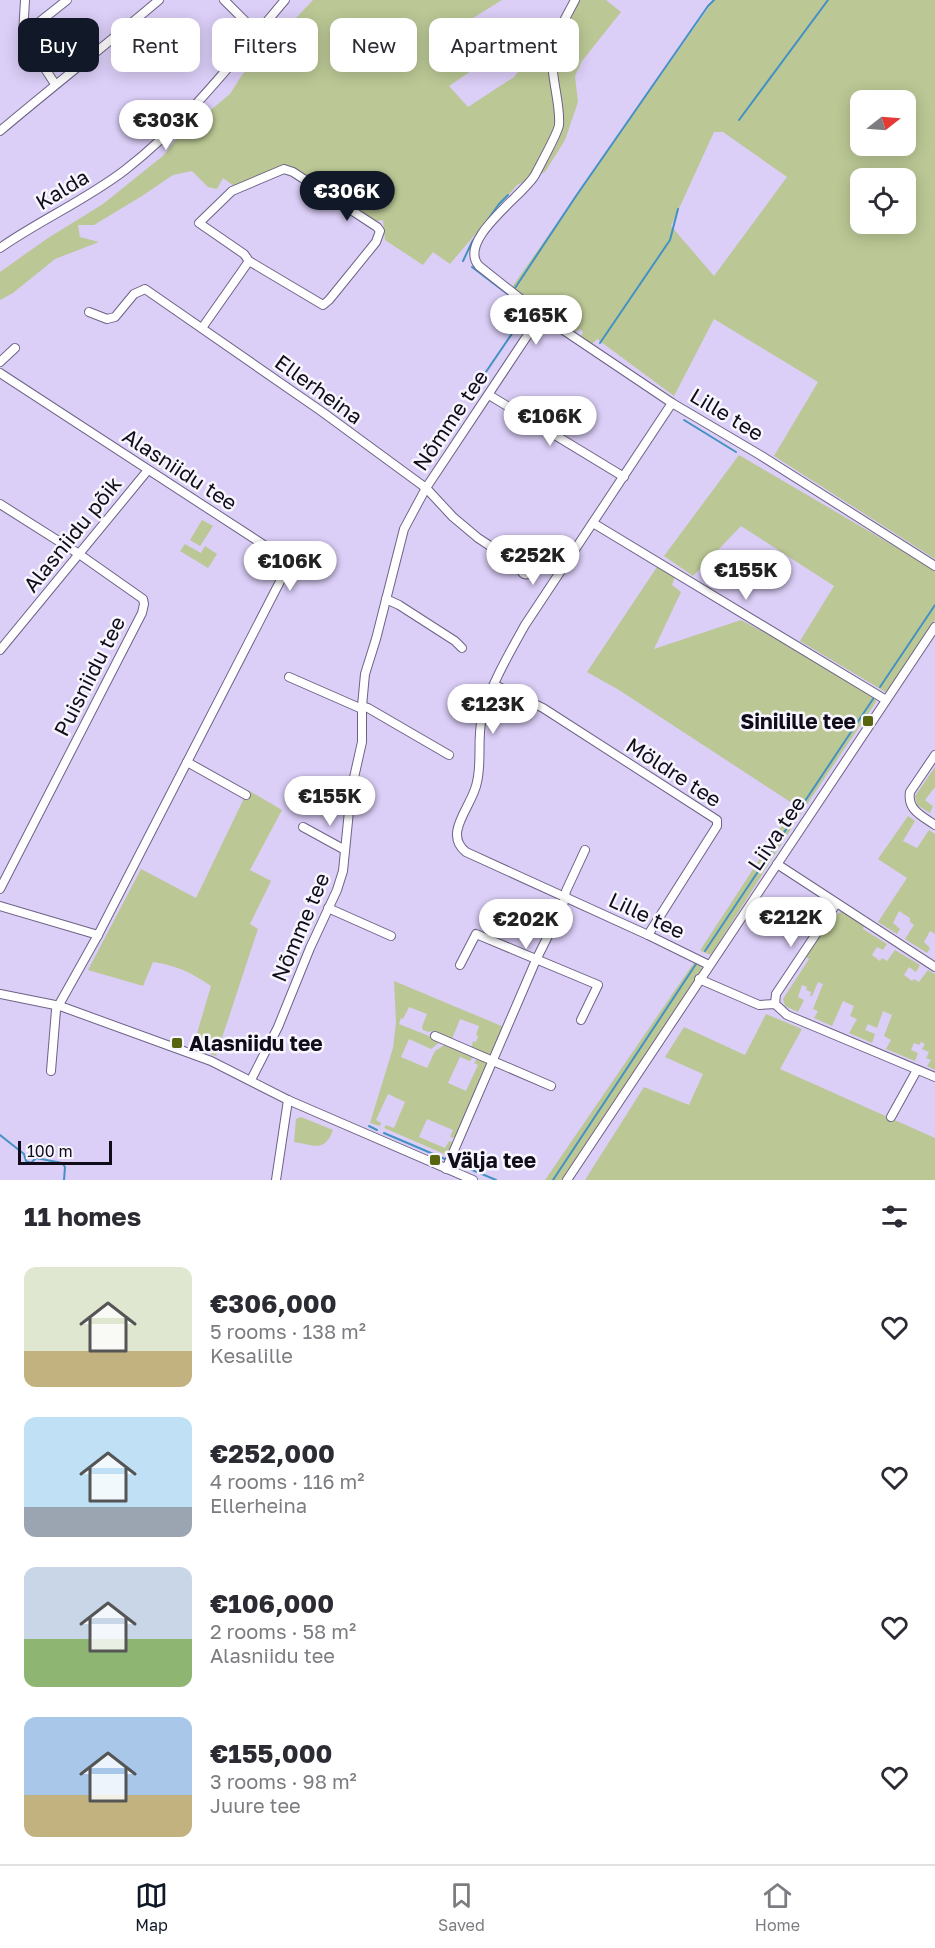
<!DOCTYPE html>
<meta charset="utf-8">
<style>
body{margin:0;font-family:"Golos Text",sans-serif;background:#f2f2f3;color:#2b2b33;height:100vh;display:flex;flex-direction:column;font-size:22px;white-space:nowrap}
*{box-sizing:border-box;margin:0}
p{font-size:20px;color:#7c7c81}
.icon{flex:none;width:33px;height:33px;fill:none;stroke:currentColor;stroke-width:2;stroke-linecap:round;stroke-linejoin:round}
.map{position:relative;height:1180px;overflow:hidden}
.panel{display:flex;flex-direction:column;background:#fff;flex:1}
.panel>*{flex:none}
.banner{position:absolute;left:18px;top:18px;width:600px;height:54px;display:flex;gap:12px}
.needle{width:39px;rotate:73deg}
.controls{position:absolute;left:850px;top:90px;display:grid;gap:12px}
.controls a{display:grid;place-items:center;width:66px;height:66px;border-radius:12px;background:#fff;box-shadow:0 3px 15px #0003;font-size:30px}
.scale{position:absolute;left:18px;bottom:15px;width:94px;box-sizing:border-box;padding-left:6px;border:3px solid #110c19;border-top:0;font-size:16px;line-height:21px;white-space:nowrap;color:#110c19;-webkit-text-stroke:4px #f7f5fe;paint-order:stroke}
.price{position:absolute;translate:-50% -51px;padding:0 14px;border-radius:21px;background:#fff;color:#222;font-size:20px;line-height:39px;filter:drop-shadow(0 2px 3px #0008)}
.price::after{content:'';position:absolute;left:50%;top:36px;width:18px;height:14px;margin-left:-9px;background:inherit;clip-path:polygon(0 0,100% 0,50% 100%)}
.price.selected{background:#111827;color:#fff}
ul{padding:0;list-style:none}
li{display:flex;align-items:center;gap:18px;height:150px;padding:0 24px}
li span{display:grid;place-items:center;flex:none;width:168px;height:120px;border-radius:12px;color:#555}
li>.icon{margin-inline-start:auto}
span .icon{width:72px;height:72px;fill:#fffc;stroke-width:1}
li b{font-size:26px}
h2{display:flex;justify-content:space-between;align-items:center;height:72px;padding:0 24px;font-size:26px}
.chip{padding:0 21px;border-radius:12px;background:#fff;box-shadow:0 3px 15px #0003;font-size:21px;line-height:54px}
.chip.selected{background:#111827;color:#fff}
.menu{display:flex;justify-content:space-around;align-items:center;height:84px;border-top:2px solid #e1e1e2;background:#fff;font-size:16px;color:#7c7c81}
.menu a{display:grid;justify-items:center;gap:3px}
.menu .selected{color:#111827}
.map>svg:first-child{display:block}
.green{fill:#bbc895;fill-rule:evenodd}
.lines{fill:none;stroke-linecap:round;stroke-linejoin:round}
.stream{stroke:#4491c3;stroke-width:2}
.minor-casing{stroke:#6e6286;stroke-width:10}
.minor{stroke:#fff;stroke-width:8}
.poi-dot{fill:#57660e;stroke:#f7f5fe;stroke-width:2}
.labels{text-anchor:middle;dominant-baseline:central;stroke-width:5;stroke-linejoin:round;paint-order:stroke}
.street-label{font-size:21px;fill:#110c19;stroke:#f7f5fe}
.poi-label{font-size:21px;font-weight:bold;fill:#110c19;stroke:#f7f5fe;text-anchor:start}
</style>
<div class="map">
<svg width="935" height="1180" viewBox="0 0 935 1180">
<rect width="100%" height="100%" fill="#dbcef7"/>
<g class="green">
<path d="M313,0h189l-50,31 22,38 -25,17 19,21 46,-30 63,-77h29l15,12 -39,49 -7,15 3,26 -13,38 -20,32 -28,13 -67,79 -17,-12 -10,13 -38,-25 -2,-20 -6,1 -89,-56 -54,21 -11,-8 -6,11 -9,-2 -16,-16 -19,4 -31,21 -48,29h-16l2,12 19,5 -44,17 -42,34 -13,7v-28l48,-34 55,-34 61,-49 13,-17 53,-44 12,-19z"/>
<path d="M714,0h221v559l-161,-103 44,-74 -104,-63 -40,77 -77,-57 -5,5 -11,-8 2,-4 -3,-3 -6,4 -11,-7 -1,-8 3,-5 -6,-5 -7,7h-6l-34,-28zM861,100h45v46h-45zM714,132h9l64,45 -73,99 -43,-50zM861,178h45v46h-45z"/>
<path d="M739,455l196,115v50l-48,73 -87,-52 34,-55 -93,-60 -48,50 -29,-20z"/>
<path d="M202,520l11,6 -13,20 -10,-6z"/>
<path d="M185,544l16,9 4,-7 12,8 -9,14 -28,-17z"/>
<path d="M657,567l18,10 -3,8 9,7 -27,57 87,-29 54,29 80,49 1,4 -73,108 -92,145 -10,-4v-2l94,-144 -176,-115 -32,-18z"/>
<path d="M935,767v20l-10,13 8,6 -3,7 -13,-8 -2,-9z"/>
<path d="M248,790l34,20 -32,60 21,11 -21,43 8,5 -42,127 -23,-9 18,-61c-21,-14 -33,-20 -58,-24l-10,24 -55,-16 53,-101 55,29z"/>
<path d="M908,816l7,5 -12,20 14,7 12,-18 6,4v100l-5,-3 -6,11 6,6 -3,5 -22,-14 9,-14 -4,-3v-4l-11,-7 -6,12 7,6 -3,5 -19,-12 29,-44 -29,-19z"/>
<path d="M843,911l21,14 -1,4 24,15 -4,6 -6,-3 -5,8 8,6 2,-3 5,3 8,-11 25,15 -4,7 -7,-5 -5,8 8,6 2,-2 5,3 9,-12 7,4v96l-8,-4 4,-6 -5,-2 3,-6 -7,-3 3,-5 -4,-2 -2,3 -5,-2 -3,7 7,3 -3,8 -29,-12 5,-9 -7,-4 8,-21 -9,-4 -6,17 -9,-4 -3,6 10,4 -3,9 -23,-10 8,-14 -7,-3 4,-10 -11,-5 -11,25 -18,-8 4,-7 -5,-2 10,-25 -5,-2 -6,14h-2l1,-4 -5,-2 1,-3 -5,-2 -4,12 6,3 -6,12 -13,-6 -2,-7 26,-40 -3,-2 25,-40z"/>
<path d="M695,961l6,3 1,5 -140,211h-17z"/>
<path d="M394,981l110,46 -12,29 -3,2 -18,-8 2,-9 3,1 2,-6 -2,-1 3,-9 -19,-7 -8,20 -19,-8 -4,1 -6,-2 -1,-3 5,-13 -18,-7 -6,12 -2,-1 -2,6 35,14 6,4 -9,7 -22,-10 -8,18 26,11 8,-17 11,-7 27,13 -3,4 -10,-4 -12,26 18,8 12,-26 -4,-2 3,-4 8,3 2,3 -31,73 -6,-1 3,-7 -26,-11 -8,18 26,11 4,-7 5,2 -5,13 -65,-28 2,-3 8,3 11,-26 -17,-8 -12,26 5,3 -1,3 -10,-3 23,-75 3,-26z"/>
<path d="M766,1014l36,15 -22,40 155,69v42h-350l59,-93 45,18 14,-31 -38,-17 19,-30 61,28z"/>
<path d="M301,1117l32,13c-9,23 -18,15 -39,12l2,-23z"/>
</g>
<g class="lines">
<g class="stream">
<path d="M739,120l89,-120"/>
<path d="M484,225l15,-21 9,-9"/>
<path d="M463,261l9,-19 7,-10"/>
<path d="M472,267l38,29 16,17 -51,75"/>
<path d="M515,288l61,-92 132,-190 6,-6"/>
<path d="M600,343l70,-103 8,-31"/>
<path d="M684,420l52,32"/>
<path d="M880,687l55,-82"/>
<path d="M705,951l168,-252"/>
<path d="M369,1126l8,4"/>
<path d="M384,1133l61,26"/>
<path d="M0,1135l24,19 2,7 5,2 5,-5 26,5 3,4 -1,13"/>
<path d="M458,1164l38,16"/>
<path d="M553,1180l143,-216"/>
</g>
<defs>
<g id="minor">
<path d="M25,0l-2,35 32,49"/>
<path d="M224,0l33,33"/>
<path d="M23,35l44,-35"/>
<path d="M0,131c52,-44 106,-86 159,-131"/>
<path d="M0,248c40,-28 86,-48 125,-78 62,-48 110,-111 160,-170"/>
<path d="M89,312l18,7 8,-2 19,-23 11,-5 176,122 105,77 27,29 25,21 44,29"/>
<path d="M541,315l131,88 88,52 175,111"/>
<path d="M202,328l47,-67 74,44 6,-5 47,-58 4,-11 -3,-4 -84,-55 -9,-3 -52,22 -33,32 45,31 5,7"/>
<path d="M0,362l15,-14"/>
<path d="M0,373l290,189 -192,373 -42,75 -5,61"/>
<path d="M489,395l135,82"/>
<path d="M672,403l-147,222c-14,25 -37,65 -43,92 -5,22 0,44 -5,65 -4,24 -35,51 -11,70l182,83 61,30"/>
<path d="M0,504l79,50 64,45 1,5 -2,9 -142,276"/>
<path d="M593,523l293,177"/>
<circle cx="526" cy="570" r="4.5"/>
<path d="M386,599l13,6 56,36 7,7"/>
<path d="M0,650l148,-180"/>
<path d="M289,677l73,32"/>
<path d="M495,685l48,23 174,112v6l-69,109"/>
<path d="M362,706l6,2 81,47"/>
<path d="M935,755l-25,37c-3,18 12,24 25,33"/>
<path d="M187,762l59,33"/>
<path d="M303,827l42,23"/>
<path d="M777,864l158,103"/>
<path d="M0,906l98,29"/>
<path d="M328,908l63,28"/>
<path d="M460,965l16,-31 122,51 -17,35"/>
<path d="M699,979l60,26 16,-1 12,11 148,62"/>
<path d="M0,994l60,12 151,55 77,39 185,80"/>
<path d="M775,1004l1,-10 60,-90"/>
<path d="M435,1036l116,50"/>
<path d="M251,1080l27,-53 32,-79 27,-58 6,-19 8,-80 11,-49v-36l3,-32 11,-35 28,-110 22,-41 115,-173 -62,-49c-23,-26 45,-71 56,-91 5,-10 23,-42 24,-50 2,-24 -11,-53 -5,-79 3,-15 14,-32 21,-46"/>
<path d="M891,1117l26,-47"/>
<path d="M446,1169l90,-209 27,-54 3,-15 19,-41"/>
<path d="M276,1180l12,-80"/>
<path d="M567,1180l368,-553"/>
</g>
</defs>
<use href="#minor" class="minor-casing"/>
<use href="#minor" class="minor"/>
</g>
<g class="poi-dot">
<rect x="862" y="715" width="12" height="12" rx="3"/>
<rect x="171" y="1037" width="12" height="12" rx="3"/>
<rect x="429" y="1154" width="12" height="12" rx="3"/>
</g>
<g class="labels">
<g class="street-label">
<text transform="translate(62 189) rotate(-31)">Kalda</text>
<text transform="translate(319 389) rotate(36)">Ellerheina</text>
<text transform="translate(727 414) rotate(31)">Lille tee</text>
<text transform="translate(450 420) rotate(-56)">Nõmme tee</text>
<text transform="translate(180 469) rotate(33)">Alasniidu tee</text>
<text transform="translate(72 534) rotate(-51)">Alasniidu põik</text>
<text transform="translate(89 676) rotate(-63)">Puisniidu tee</text>
<text transform="translate(674 772) rotate(33)">Möldre tee</text>
<text transform="translate(776 833) rotate(-56)">Liiva tee</text>
<text transform="translate(647 915) rotate(25)">Lille tee</text>
<text transform="translate(300 927) rotate(-67)">Nõmme tee</text>
</g>
<g class="poi-label">
<text x="856" y="721" text-anchor="end">Sinilille tee</text>
<text x="189" y="1043">Alasniidu tee</text>
<text x="447" y="1160">Välja tee</text>
</g>
</g>
</svg>
<div class="controls">
<a><svg class="needle" viewBox="-14 -14 28 28"><path d="M0-13l5 13h-10z" fill="#e53935"/><path d="M0 13l5-13h-10z" fill="#7c7c81"/></svg></a>
<a><svg class="icon" aria-label="locate" viewBox="0 0 24 24"><circle cx="12" cy="12" r="6"/><path d="M12 2v4M12 18v4M2 12h4M18 12h4"/></svg></a>
</div>
<div class="scale">100 m</div>
<b class="price" style="left:166px;top:151px">€303K</b>
<b class="price selected" style="left:347px;top:222px">€306K</b>
<b class="price" style="left:536px;top:346px">€165K</b>
<b class="price" style="left:550px;top:447px">€106K</b>
<b class="price" style="left:533px;top:586px">€252K</b>
<b class="price" style="left:290px;top:592px">€106K</b>
<b class="price" style="left:746px;top:601px">€155K</b>
<b class="price" style="left:493px;top:735px">€123K</b>
<b class="price" style="left:330px;top:827px">€155K</b>
<b class="price" style="left:791px;top:948px">€212K</b>
<b class="price" style="left:526px;top:950px">€202K</b>
<div class="banner">
<a class="chip selected">Buy</a>
<a class="chip">Rent</a>
<a class="chip">Filters</a>
<a class="chip">New</a>
<a class="chip">Apartment</a>
</div>
</div>
<section class="panel">
<h2>11 homes<svg class="icon" aria-label="filters" viewBox="0 0 24 24"><path d="M4 7h16M4 17h16"/><circle cx="9" cy="7" r="2"/><circle cx="15" cy="17" r="2"/></svg></h2>
<ul>
<li><span style="background:linear-gradient(#dfe7d0 70%,#c2b280 0)"><svg class="icon" aria-label="home" viewBox="0 0 24 24"><path d="M3 11l9-7 9 7M6 9v11h12V9"/></svg></span><div><b>€306,000</b><p>5 rooms · 138 m²</p><p>Kesalille</p></div><svg class="icon" aria-label="heart" viewBox="0 0 24 24"><path d="M12 20l-8-8c-3-5 5-10 8-4 3-6 11-1 8 4z"/></svg></li>
<li><span style="background:linear-gradient(#bfe0f5 75%,#9aa5b1 0)"><svg class="icon" aria-label="home" viewBox="0 0 24 24"><path d="M3 11l9-7 9 7M6 9v11h12V9"/></svg></span><div><b>€252,000</b><p>4 rooms · 116 m²</p><p>Ellerheina</p></div><svg class="icon" aria-label="heart" viewBox="0 0 24 24"><path d="M12 20l-8-8c-3-5 5-10 8-4 3-6 11-1 8 4z"/></svg></li>
<li><span style="background:linear-gradient(#c9d6e8 60%,#8fb573 0)"><svg class="icon" aria-label="home" viewBox="0 0 24 24"><path d="M3 11l9-7 9 7M6 9v11h12V9"/></svg></span><div><b>€106,000</b><p>2 rooms · 58 m²</p><p>Alasniidu tee</p></div><svg class="icon" aria-label="heart" viewBox="0 0 24 24"><path d="M12 20l-8-8c-3-5 5-10 8-4 3-6 11-1 8 4z"/></svg></li>
<li><span style="background:linear-gradient(#a9c7e8 65%,#c2b280 0)"><svg class="icon" aria-label="home" viewBox="0 0 24 24"><path d="M3 11l9-7 9 7M6 9v11h12V9"/></svg></span><div><b>€155,000</b><p>3 rooms · 98 m²</p><p>Juure tee</p></div><svg class="icon" aria-label="heart" viewBox="0 0 24 24"><path d="M12 20l-8-8c-3-5 5-10 8-4 3-6 11-1 8 4z"/></svg></li>
</ul>
</section>
<nav class="menu">
<a class="selected"><svg class="icon" aria-label="map" viewBox="0 0 24 24"><path d="M3 6l6-2 6 2 6-2v14l-6 2-6-2-6 2zM9 4v14M15 6v14"/></svg>Map</a>
<a><svg class="icon" aria-label="saved" viewBox="0 0 24 24"><path d="M7 4h10v16l-5-4-5 4z"/></svg>Saved</a>
<a><svg class="icon" aria-label="home" viewBox="0 0 24 24"><path d="M3 11l9-7 9 7M6 9v11h12V9"/></svg>Home</a>
</nav>
